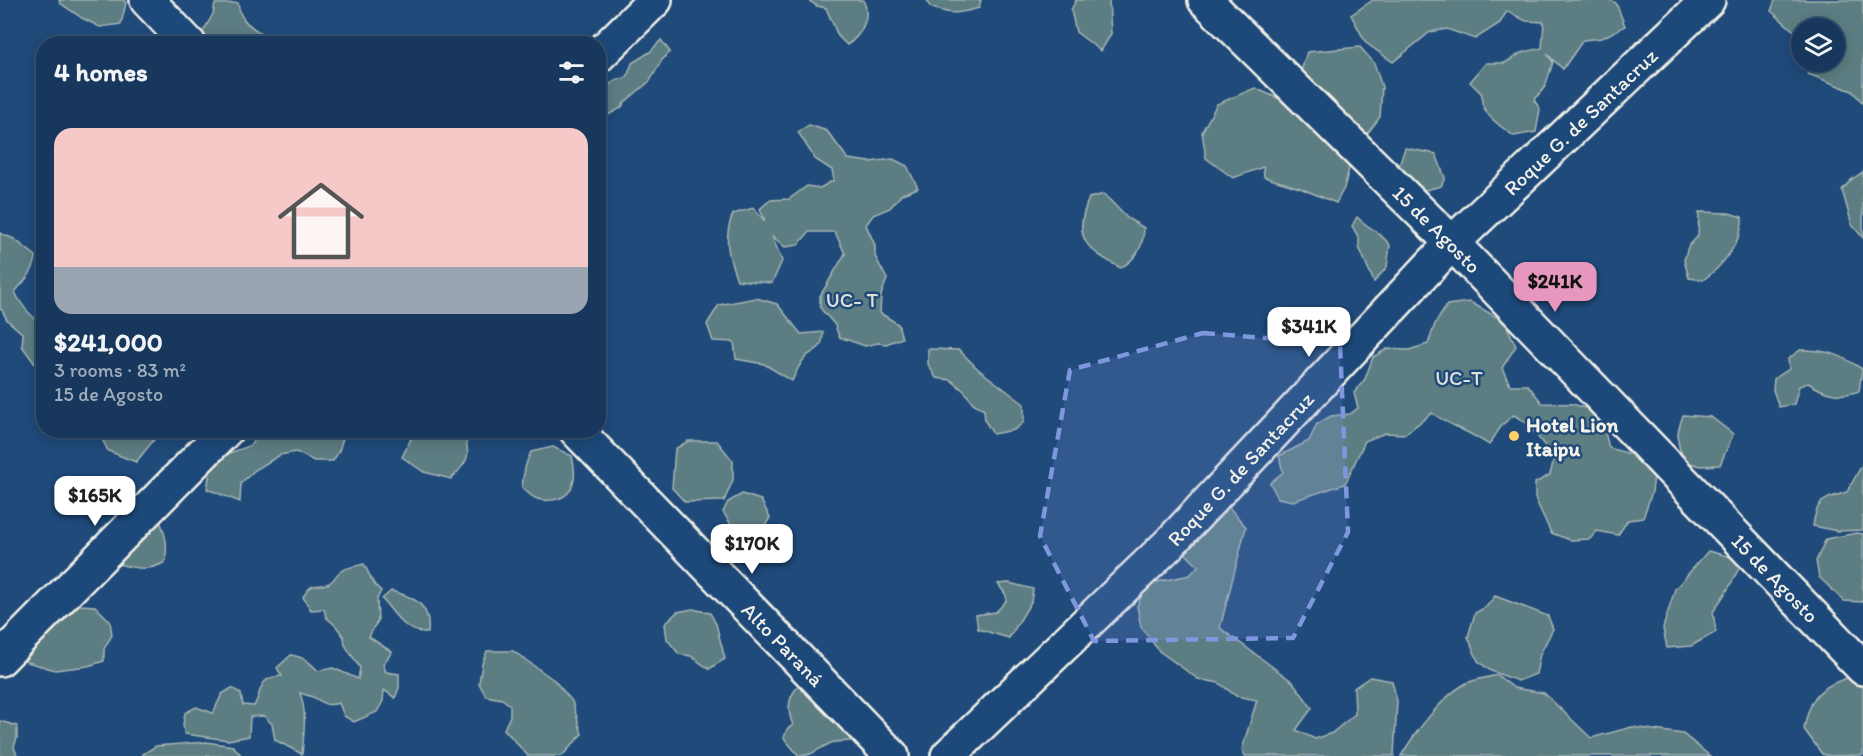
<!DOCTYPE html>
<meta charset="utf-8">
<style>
body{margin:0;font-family:Itim,sans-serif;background:#203f62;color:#f1f3f6;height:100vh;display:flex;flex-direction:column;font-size:22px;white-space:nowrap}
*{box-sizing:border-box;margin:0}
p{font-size:20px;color:#9eacbb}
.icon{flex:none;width:33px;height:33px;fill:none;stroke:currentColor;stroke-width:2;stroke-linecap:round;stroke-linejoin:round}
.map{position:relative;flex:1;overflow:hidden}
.drawer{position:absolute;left:36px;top:36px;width:570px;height:402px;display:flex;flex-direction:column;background:#17385c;border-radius:24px;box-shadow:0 3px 15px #0003,0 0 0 2px #365272}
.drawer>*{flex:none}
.fabs{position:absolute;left:1791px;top:18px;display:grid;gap:12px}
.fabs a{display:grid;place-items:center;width:54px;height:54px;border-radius:50%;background:#17385c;box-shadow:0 3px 15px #0003,0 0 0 2px #365272;font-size:30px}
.price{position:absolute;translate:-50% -51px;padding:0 14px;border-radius:12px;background:#fff;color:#222;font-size:20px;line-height:39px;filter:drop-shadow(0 2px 3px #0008)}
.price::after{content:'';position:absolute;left:50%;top:36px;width:18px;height:14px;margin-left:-9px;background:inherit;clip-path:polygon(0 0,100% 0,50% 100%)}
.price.on{background:#e797bd;color:#111}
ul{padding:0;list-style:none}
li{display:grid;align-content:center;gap:12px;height:318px;padding:0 18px}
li+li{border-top:2px solid #365272}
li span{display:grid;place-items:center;height:186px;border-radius:18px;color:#555}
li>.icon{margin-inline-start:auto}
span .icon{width:108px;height:108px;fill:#fffc;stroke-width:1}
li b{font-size:26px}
h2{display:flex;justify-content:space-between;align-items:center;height:72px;padding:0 18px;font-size:26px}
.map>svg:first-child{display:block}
.green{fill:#5c7d82;stroke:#a8b7b5;stroke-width:1.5}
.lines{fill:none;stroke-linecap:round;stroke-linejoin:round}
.street-casing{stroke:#f4f1e8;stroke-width:38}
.street{stroke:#1f4a7a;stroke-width:33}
.marked{fill:#7e97df;fill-opacity:0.2;stroke:#7e97df;stroke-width:4.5;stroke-dasharray:12 8;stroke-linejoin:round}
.poi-dot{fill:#ffd166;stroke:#1f4a7a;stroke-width:2}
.labels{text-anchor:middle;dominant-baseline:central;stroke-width:5;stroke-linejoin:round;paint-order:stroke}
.street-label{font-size:21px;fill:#f4f1e8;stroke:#1f4a7a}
.park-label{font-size:21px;fill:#dde0d9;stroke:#1f4a7a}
.poi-label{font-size:21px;font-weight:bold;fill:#f4f1e8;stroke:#1f4a7a;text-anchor:start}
</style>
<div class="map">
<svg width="1863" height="756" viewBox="0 0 1863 756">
<rect width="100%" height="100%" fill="#1f4a7a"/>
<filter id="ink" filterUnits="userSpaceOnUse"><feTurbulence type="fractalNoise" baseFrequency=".0167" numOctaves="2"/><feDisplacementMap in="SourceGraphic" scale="12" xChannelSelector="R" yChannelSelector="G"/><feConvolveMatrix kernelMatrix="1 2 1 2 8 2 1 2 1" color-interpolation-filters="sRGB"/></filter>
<g filter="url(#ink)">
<g class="green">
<path d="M59,0h65l2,3 -5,21 -21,3 -18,-9 -22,-15z"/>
<path d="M808,0h55c9,16 -2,36 -16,45l-9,-9 -12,-28 -9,-2z"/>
<path d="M927,0h54l-2,8c-21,6 -29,7 -49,-1z"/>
<path d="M1076,0h33l2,34 -10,17 -25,-19 -5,-22z"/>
<path d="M1373,0h237l6,3 9,23 -23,12 -19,2 -20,29 -16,-15 6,8 -8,25 -11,13 6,9 -4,23 -22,4c-13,-9 -36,-24 -32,-42l-12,-12 16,-19h19l16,-10 21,-5 2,-26 -18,-1 -19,-10 -7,12 -25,16 -28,-10 -17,3 -37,30 -27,-19 -15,-28z"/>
<path d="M1775,0h88v103l-11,-12 -44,-17v-12h26v-34h-32l-1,9 -30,-26z"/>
<path d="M238,3c1,5 2,12 5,15 7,12 23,15 32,25h-66l-8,-8 12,-21 2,-10z"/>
<path d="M661,40l9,12 -8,8 -12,21 -25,21 -4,6 -22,12v-28l16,-11 12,-4 5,-14 18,-11z"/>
<path d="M1360,47l14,16 8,24 -2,30 -16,21 -67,-53 10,-33z"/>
<path d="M1255,88l31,14 64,63 -6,23 -8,15 -36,-15 -36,-11 -1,-10 -30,11 -27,-20 -4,-26 15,-28z"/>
<path d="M809,125l18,6 21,28 22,3 23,-3 14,7 11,22 -16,6 -12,14 -17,7 -7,10 9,20v11l12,23 -6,16 -1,18 18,11 4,14 -16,6 -8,-1 -13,3 -26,-9 -4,-12 -15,-17v-12l25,-42 -10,-22h-26l-11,13 -13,2 -13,-11 10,25 -10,22 -35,-3c-9,-24 -14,-43 -4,-66l20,-6 12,13 -5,-12 10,-9 19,-1 18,-13 13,2 14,-8 -2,-10 -17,-11 -17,-27z"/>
<path d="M1405,148l31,6 9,24 -4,8 -23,6 -23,-14z"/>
<path d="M1863,172v66l-11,-13 -10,-35 9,-10z"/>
<path d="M1104,194l23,24 17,10c-1,21 -7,29 -23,40 -35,-19 -49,-29 -32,-70z"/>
<path d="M1699,212l30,1 13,4c2,23 -21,51 -39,63l-14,-2 -5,-18 4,-13 10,-11z"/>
<path d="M1357,217c11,11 24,16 33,28l-3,22 -13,15 -15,-35v-9l-7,-12z"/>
<path d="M0,233l14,6 22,17c-1,15 -12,25 -21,36 7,15 15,23 28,33v34l-8,5 -13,-18 1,-12 -16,-14 -5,-10 -2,-1z"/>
<path d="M756,298l21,6 24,30 22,-2c0,21 -10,16 -19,27 -5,6 -9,15 -12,22l-28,-17 -28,-5 -2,-17 -21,-1 -6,-17 12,-19z"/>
<path d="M1470,302l35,20 11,24 -14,22 8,17h18l14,18 31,1 27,9 9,35 21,6 25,13 -3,25 -9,26 -15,2 -10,15 -21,-4 -7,8 -20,1 -19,-7 -16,-35v-15l15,-8 4,-17 -26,-34 -14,-9 -12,10 -13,20c-18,-13 -39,-19 -57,-32l-27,21 -20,-1 -20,8 -20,43 -52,17 -15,-3 -8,-15 13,-11 -4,-16 30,-15 8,-17 14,-8 19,-2 8,-6 -4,-15 11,-14 8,-22 14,-8 22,1 19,-6 7,-20 12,-19z"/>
<path d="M928,349l31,1 19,19 46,35v18l-10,8 -21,4 -8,-13 -1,-11 -11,-7 -9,-12 -13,-11 -15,-2 -8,-14z"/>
<path d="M1800,350c29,0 39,4 62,19l-3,22c-20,7 -33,3 -51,-8l-9,3 -5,18 -15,3 -6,-17 1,-11 15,-10 -1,-10z"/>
<path d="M1683,415l28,2 22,17 -13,31 -19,1 -15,-4c-11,-19 -10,-27 -3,-47z"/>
<path d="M340,430l4,5 -5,16 -6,10h-19l-18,-9 -16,3 -25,15 -14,13 -1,19 -33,-13 4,-23c7,-4 14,-11 21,-14 14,-5 22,-4 25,-21z"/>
<path d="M418,430h43l3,2c7,25 5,29 -13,47l-27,-7 -22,-15 9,-18z"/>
<path d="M98,431h63l-25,31 -28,-11z"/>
<path d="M688,441h29l16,20v19l-9,21 -39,1 -13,-14 3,-39z"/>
<path d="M553,447l19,9c5,20 4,42 -21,44 -13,2 -20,-3 -29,-13 1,-13 3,-23 9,-35z"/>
<path d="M1863,463v67l-26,1 -24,-5c4,-27 9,-26 34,-34z"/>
<path d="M742,494l19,6 9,18 -11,17 -20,2 -16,-25 5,-10z"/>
<path d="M1227,505l19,22 -26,101 73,54 19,26 -16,22 19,9 17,-6 23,-19 -1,-26 16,-11 22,4 5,20 -3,55h-149l-3,-7 15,-49 -21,-4 -17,-13 -21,-4 -39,-28 -18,-24 -4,-21 10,-22 43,-9 8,-9 -25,-25z"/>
<path d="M143,514l17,7c6,15 8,25 5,41 -18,11 -33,5 -52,1z"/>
<path d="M1857,533l6,1v68l-19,-1 -25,-24 -3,-16 10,-22z"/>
<path d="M1708,551l35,9 -13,26 -17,26 3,20 -25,14 -24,2 -4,-20 12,-39z"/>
<path d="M364,564l10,20 7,7 -4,8 1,22 -5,7 -4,9 23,15 -9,12 3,8 13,2v14l-4,10 -11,-8 -1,11 -6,11 -23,10 -10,-6 -5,-13c-18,5 -15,-3 -29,-7 -4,-1 -7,-2 -10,-3 7,18 4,41 2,61l-27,-14 -3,-16 -8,-8 -14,1 -1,19 -21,4 -43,-6 -2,-9 2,-12 11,-6 17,6 9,-19 10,-6 9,6 2,11 11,1c9,-14 2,-29 28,-30l-5,-8 14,-13c12,2 18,6 27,16l15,-3 25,11 2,-11 -15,-23 -1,-8 -8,-11 -10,-9 -2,-8 -13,1 -8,-13c10,-16 9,-9 24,-13 7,-2 8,-9 14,-13 6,-4 16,-5 23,-7z"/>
<path d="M1009,583l24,6 -2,13 -22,36 -31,-9 -2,-14 20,-3 10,-11v-6l-8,-11z"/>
<path d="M391,591c25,6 40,15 37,42 -24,-1 -31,-17 -46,-34z"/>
<path d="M1495,596l53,20 5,13 -13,25 -4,20 -18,7 -27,-10 -13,-10 -10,-24 7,-24 11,-6z"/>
<path d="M55,599l25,6 15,1 15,15 2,14 -8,14v12l-16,5 -33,4 -31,-9 -17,-17z"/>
<path d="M693,609l17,4 6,11 9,35 -16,10 -18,-13 -12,-2 -12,-15 -2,-15 12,-12z"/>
<path d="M487,651h26l41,29 18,21 10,33 -20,22h-34l-24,-27 6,-13v-11l-8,-6 -16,-3 -7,-13 3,-19z"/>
<path d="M1497,675l17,13 30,5 47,45 41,-11 51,7 27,22h-309c13,-22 44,-64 68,-74 9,-3 19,-5 28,-7z"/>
<path d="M1850,677l13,2v76l-33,1 -8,-2 -18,-25c6,-32 14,-42 46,-52z"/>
<path d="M800,684l51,47 -1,10c-6,1 -14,0 -19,2 -12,5 -18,13 -32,13l-15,-18 3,-9 6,-4c-7,-16 -5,-29 7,-41z"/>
<path d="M0,721l17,5v12l-3,9 3,8 3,1h-20z"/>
<path d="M206,742l27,4 9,10h-99v-2l13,-8z"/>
</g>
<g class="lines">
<defs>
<g id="street">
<path d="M147,0l42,44"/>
<path id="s1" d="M1205,0l247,243 411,425"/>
<path d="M598,56l57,-56"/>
<path id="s2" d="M576,430l316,326"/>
<path d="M0,659l226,-229"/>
<path id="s3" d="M948,756l221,-212 283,-301 256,-243"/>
</g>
</defs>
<use href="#street" class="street-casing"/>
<use href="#street" class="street"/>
</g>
</g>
<path class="marked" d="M1203,333l137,11 8,188 -55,106 -199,3 -54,-105 30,-166z"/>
<circle class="poi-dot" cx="1514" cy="436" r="6"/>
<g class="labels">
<g class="street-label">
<text stroke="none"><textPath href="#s3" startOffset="896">Roque G. de Santacruz</textPath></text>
<text stroke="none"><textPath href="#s1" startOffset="326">15 de Agosto</textPath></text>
<text stroke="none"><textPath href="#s3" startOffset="410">Roque G. de Santacruz</textPath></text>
<text stroke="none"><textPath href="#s1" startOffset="812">15 de Agosto</textPath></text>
<text stroke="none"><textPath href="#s2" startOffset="298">Alto Paraná</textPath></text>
</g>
<g class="park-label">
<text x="852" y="299">UC- T</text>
<text x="1459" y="377">UC-T</text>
</g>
<g class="poi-label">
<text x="1526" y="424">Hotel Lion<tspan x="1526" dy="24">Itaipu</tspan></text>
</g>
</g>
</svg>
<div class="fabs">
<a><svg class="icon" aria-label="layers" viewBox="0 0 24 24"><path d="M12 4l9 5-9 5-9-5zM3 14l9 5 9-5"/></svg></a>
</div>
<b class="price on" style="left:1555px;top:313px">$241K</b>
<b class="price" style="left:1309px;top:358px">$341K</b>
<b class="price" style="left:95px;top:527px">$165K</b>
<b class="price" style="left:752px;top:575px">$170K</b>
<section class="drawer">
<h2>4 homes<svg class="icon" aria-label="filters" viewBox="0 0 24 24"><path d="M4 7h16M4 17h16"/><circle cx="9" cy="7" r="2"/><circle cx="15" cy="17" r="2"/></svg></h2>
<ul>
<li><span style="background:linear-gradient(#f6c9c9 75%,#9aa5b1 0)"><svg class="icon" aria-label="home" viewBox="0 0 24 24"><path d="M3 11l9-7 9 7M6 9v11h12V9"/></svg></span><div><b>$241,000</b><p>3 rooms · 83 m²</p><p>15 de Agosto</p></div></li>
</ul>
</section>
</div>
